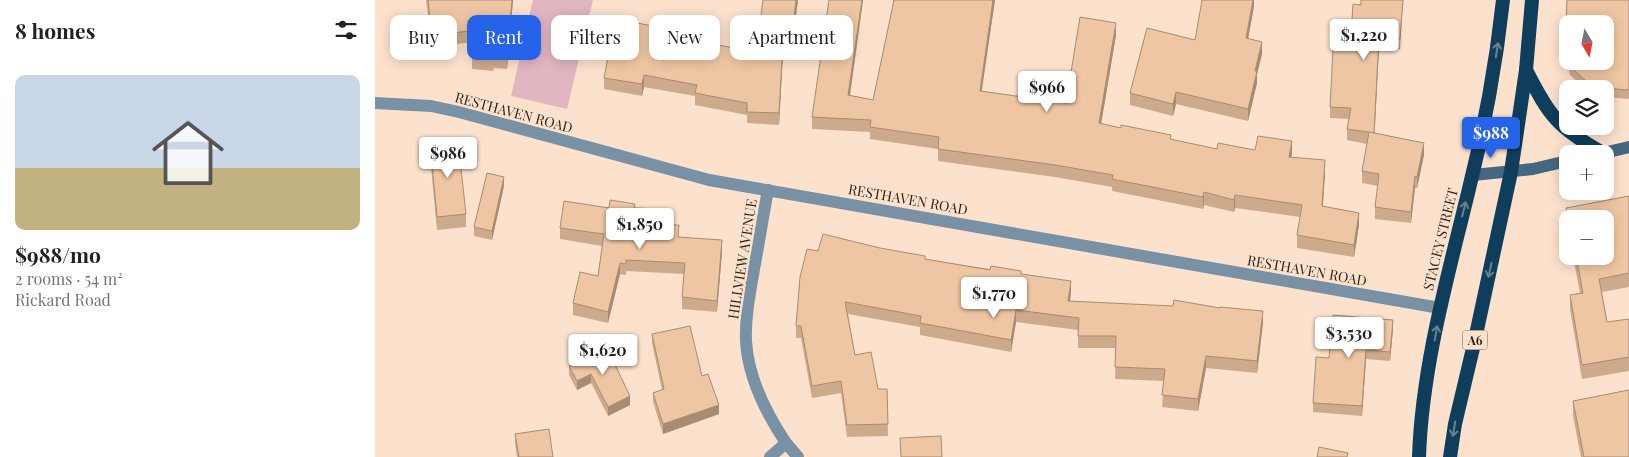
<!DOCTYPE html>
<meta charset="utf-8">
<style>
body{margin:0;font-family:"Playfair Display",serif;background:#f6f6f6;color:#202124;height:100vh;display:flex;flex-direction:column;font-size:19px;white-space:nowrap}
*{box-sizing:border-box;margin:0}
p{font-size:16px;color:#757577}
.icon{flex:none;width:28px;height:28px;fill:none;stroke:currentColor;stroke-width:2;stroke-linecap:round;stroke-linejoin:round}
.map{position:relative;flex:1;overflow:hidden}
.side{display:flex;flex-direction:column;background:#fff;width:375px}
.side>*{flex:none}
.hud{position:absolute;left:15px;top:15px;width:475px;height:45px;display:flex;gap:10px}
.needle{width:32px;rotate:170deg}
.tools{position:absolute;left:1184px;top:15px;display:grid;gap:10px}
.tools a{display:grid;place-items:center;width:55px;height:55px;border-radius:10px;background:#fff;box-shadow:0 2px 12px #0003;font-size:25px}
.price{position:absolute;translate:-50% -42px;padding:0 11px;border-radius:5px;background:#fff;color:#222;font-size:16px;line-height:32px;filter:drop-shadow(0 1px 2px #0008)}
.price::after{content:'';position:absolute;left:50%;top:30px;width:15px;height:11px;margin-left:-8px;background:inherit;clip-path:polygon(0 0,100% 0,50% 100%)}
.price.current{background:#2563eb;color:#fff}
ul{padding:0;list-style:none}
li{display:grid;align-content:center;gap:10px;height:265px;padding:0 15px}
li+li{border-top:1px solid #e0e0e0}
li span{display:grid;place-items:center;height:155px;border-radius:10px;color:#555}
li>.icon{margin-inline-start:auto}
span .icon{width:90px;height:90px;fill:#fffc;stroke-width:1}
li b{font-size:21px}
h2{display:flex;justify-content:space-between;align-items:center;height:60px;padding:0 15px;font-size:21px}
.chip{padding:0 18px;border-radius:10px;background:#fff;box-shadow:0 2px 12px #0003;font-size:18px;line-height:45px}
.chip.current{background:#2563eb;color:#fff}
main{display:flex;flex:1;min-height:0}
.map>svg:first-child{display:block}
.green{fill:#e1b6c1}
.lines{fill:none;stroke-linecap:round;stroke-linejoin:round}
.minor{stroke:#7991a4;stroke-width:12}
.secondary{stroke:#446882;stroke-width:12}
.trunk{stroke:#0e3e5c;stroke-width:14}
.wall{fill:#ceaa8c;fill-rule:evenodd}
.shaded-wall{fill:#a78b72}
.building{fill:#efc6a3;stroke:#a78b72}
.oneway{stroke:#6d8089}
.labels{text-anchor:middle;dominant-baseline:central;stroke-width:5;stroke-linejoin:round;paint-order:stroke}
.shield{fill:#fce2cd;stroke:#6e5c4c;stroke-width:1}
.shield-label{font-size:12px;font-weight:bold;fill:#312215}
.street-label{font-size:14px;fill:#312215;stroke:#fce2cd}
</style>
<main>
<section class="side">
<h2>8 homes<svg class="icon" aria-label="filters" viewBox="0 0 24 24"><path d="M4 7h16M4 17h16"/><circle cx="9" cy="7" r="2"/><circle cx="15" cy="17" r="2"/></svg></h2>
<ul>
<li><span style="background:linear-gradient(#c9d6e8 60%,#c2b280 0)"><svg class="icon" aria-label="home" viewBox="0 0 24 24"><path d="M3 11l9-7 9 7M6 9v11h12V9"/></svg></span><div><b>$988/mo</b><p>2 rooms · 54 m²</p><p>Rickard Road</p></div></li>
</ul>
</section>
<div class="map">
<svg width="1254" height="457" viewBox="0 0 1254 457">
<rect width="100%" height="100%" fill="#fce2cd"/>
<path class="green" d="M158,0h60l-26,109 -56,-13z"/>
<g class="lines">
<g class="minor">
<path d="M0,103l56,3 28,6 250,68 731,128"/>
<path d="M393,190c-5,26 -9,53 -14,79 -4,24 -9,48 -8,72 2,37 20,72 40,102l-16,14"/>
<path d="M411,443l12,14"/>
</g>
<g class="secondary">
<path d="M1224,154l30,-7"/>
<path d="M1098,175l60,-6 34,-8"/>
</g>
<g class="trunk">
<path d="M1151,70c23,46 32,58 77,83"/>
<path d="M1044,457c3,-89 28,-178 49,-264 16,-63 28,-128 35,-193"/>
<path d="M1075,457l5,-33 19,-80 37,-172 15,-102 6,-70"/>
</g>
</g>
<g class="wall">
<path d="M51,0h87l-6,69 -13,-1 -1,3 -21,-2v-12l2,-15 -42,5z"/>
<path d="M423,0l-7,54 -8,-1 -4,72 -32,-2v-8l-52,-10v-9l-51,-9 -2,9 -38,-7v-11l71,-41 81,15z"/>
<path d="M488,0l-13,96 23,4 21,-100h101l-14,91 85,12 50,-68 -15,89 116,25 38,1 37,3 -1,5 34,14 -2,34 36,19 -5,32 -57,-9v-13l3,-18 -65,-9 -1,4 -30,-7 -1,4 -91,-18v-4l-57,-10 -117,-16v-12l-68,-10v-7l-58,-3v-12z"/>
<path d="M879,0v6l-6,33 14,15 -5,20v9l-9,38 -72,-17 -3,12 -43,-11v-12l65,-53z"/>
<path d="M1028,0l-3,49 -21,-1 -5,85 50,22 -7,33h-2l-4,35 -36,-4v-12l3,-21 -16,-3v-12l5,-27 -20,-4v-11l2,-10 -19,-1v-11l20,-57 11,-45z"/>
<path d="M1192,0h62v99l-24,-2v-8h-20l-15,-14 -5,-18zM1192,24h38v37h-38z"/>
<path d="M55,144l36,70v13l-29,3 -7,-73z"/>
<path d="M129,186l-12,54 -18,-4v-9z"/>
<path d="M1254,196v91l-27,5 5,30 22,-3v52l-47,8 -12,-70v-14l10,-2 -7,-37h32v-37h-38v9l-1,-5v-15z"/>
<path d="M234,208h26l28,17 16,12 43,15 -5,60 -35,-3v-12l2,-23 -58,-3v4l-6,-1 -12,49 -35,-8v-12l25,-27 4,-30 -42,-7v-11z"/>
<path d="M443,251l107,8 96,15 50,19 -1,8 193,22 -6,50 -51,-5 -8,43 -36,-4 2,-26 -49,-2 1,-31h-38v-18l-62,-8 -5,30 -91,-17v-8l-72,-13 7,41 23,34h9l1,47 -41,1 -6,-44 -29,5 -11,-60h-5v-12z"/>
<path d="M1018,329l-3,32 -24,-2 -4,57 -49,-4v-9l16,-45z"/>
<path d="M277,334l50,42 17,38 -56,20 -10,-32v-9l9,-3 -10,-47z"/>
<path d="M232,348l23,57 -22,11 -17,-33 -14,7 -8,-15v-9z"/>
<path d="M1198,401l56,56h-48l-8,-41z"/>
<path d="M140,434l38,23h-36l-2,-14z"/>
</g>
<g class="shaded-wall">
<path d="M137,0h1l-6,69v-12z"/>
<path d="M421,0h2l-7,54v-12z"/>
<path d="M487,0h1l-15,108v-13z"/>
<path d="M618,0h2l-15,103v-12z"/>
<path d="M878,0h1v6l-8,44v-12z"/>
<path d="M741,23v12l-17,101v-13z"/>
<path d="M1004,37v11l-5,97v-11z"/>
<path d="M408,41v12l-4,72v-12z"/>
<path d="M887,42v12l-5,20v9l-9,38v-12l7,-38z"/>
<path d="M269,75v12l-2,9v-12z"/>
<path d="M801,92v12l-3,12v-12z"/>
<path d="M917,141v12l-3,17v-13z"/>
<path d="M1049,143v12l-7,33v-11z"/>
<path d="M950,160v12l-3,46v-12z"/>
<path d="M1040,176v12l-4,35v-11z"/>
<path d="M129,177v9l-12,54v-9z"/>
<path d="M829,192v13l-1,4v-12z"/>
<path d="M860,195v13l-1,4v-12z"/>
<path d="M984,213v12l-5,32v-12z"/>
<path d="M347,240v12l-5,60v-11z"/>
<path d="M245,263v11l-12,49v-11z"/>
<path d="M696,281v12l-3,20v-12z"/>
<path d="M641,310v12l-5,30v-12z"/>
<path d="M888,311v12l-6,50v-12z"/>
<path d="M1018,320v9l-3,32v-9z"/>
<path d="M991,350v9l-4,57v-10z"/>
<path d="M831,356v12l-8,43v-12z"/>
<path d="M216,374v9l-14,7v-9z"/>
<path d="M255,396v9l-22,11v-9z"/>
<path d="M344,405v9l-56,20v-10z"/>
</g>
<g class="building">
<path d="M53,0h84l-5,57 -13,-1 -1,3 -21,-2 3,-27 -43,6z"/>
<path d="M388,0h33l-5,42 -8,-1 -4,72 -32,-1v-9l-52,-10 2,-8 -53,-10 -2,9 -38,-6 11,-59 60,11 -1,7 82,15z"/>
<path d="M454,0h33l-14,95 25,5 21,-100h99l-13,91 86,12 14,-86 36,6 -17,100 22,5v-3l50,10 -1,4 47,10 1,-6 37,7 3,-14 34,5 -3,16 36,3 -3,46 37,7 -5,32 -57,-10 5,-30 -67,-10 -1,5 -30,-8 -1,5 -91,-18 1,-4 -58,-10 -117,-16 1,-12 -69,-10 1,-7 -59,-3z"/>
<path d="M827,0h51l-7,38 16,4 -7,29h2l-9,38 -72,-17 -3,12 -43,-11 17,-65 48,12z"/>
<path d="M986,0h42l-3,39 -21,-2 -5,96 -27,-4 4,-21 -21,-1 3,-57h17l3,-46 8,1z"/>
<path d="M1192,0h62v90l-28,-2 -14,-6 -17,-16 -1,-5h36v-37h-38v32l-2,-8z"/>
<path d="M994,132l55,11 -7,34 -2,-1 -4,36 -36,-5 4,-33 -17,-3z"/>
<path d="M83,141l8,73 -29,3 -7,-73z"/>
<path d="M112,173l17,4 -12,54 -18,-4z"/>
<path d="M1254,196v77l-30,6 8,43 22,-3v38l-47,8 -12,-70 13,-2 -7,-37h29v-37h-37l-2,-11z"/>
<path d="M235,200l25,4 -1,4 29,1 -1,16h17l-1,12 44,3 -5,61 -35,-4 3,-34 -59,-3v4l-6,-1 -12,49 -35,-9 7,-31 18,4 6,-42 -44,-6 4,-27 45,7z"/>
<path d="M448,234l57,14 45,8v3l65,11 1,-4 30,5v3l50,7 -3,20 105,5 1,-6 46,8v-1l43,4 -6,50 -51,-5 -8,43 -36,-4 3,-26 -50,-2 1,-31h-38l1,-18 -63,-8 -5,30 -91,-17 1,-7 -76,-14 10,53 16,-3 7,37h9l1,35 -41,1 -6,-44 -29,5 -11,-60h-5l4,-49 7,-28 11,2z"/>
<path d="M958,315l60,5 -3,32 -24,-2 -4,56 -49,-3 3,-46 13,1z"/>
<path d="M315,326l12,50 6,-2 11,31 -56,19 -10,-31 11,-4 -12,-55z"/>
<path d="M232,348l23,48 -22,11 -17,-33 -14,7 -8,-15z"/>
<path d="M1254,390v67h-45l-11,-56z"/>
<path d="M174,429l4,28h-34l-4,-23z"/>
<path d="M566,436l1,21h-41l-1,-19z"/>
<path d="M944,447l29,6 -1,4h-30z"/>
</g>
<defs><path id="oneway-shaft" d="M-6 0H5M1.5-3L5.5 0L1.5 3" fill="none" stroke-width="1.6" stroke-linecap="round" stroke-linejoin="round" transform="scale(1.25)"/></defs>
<g class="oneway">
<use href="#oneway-shaft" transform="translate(1122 50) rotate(-81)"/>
<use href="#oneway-shaft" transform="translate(1089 209) rotate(-76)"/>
<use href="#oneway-shaft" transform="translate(1115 270) rotate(102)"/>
<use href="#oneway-shaft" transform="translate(1061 333) rotate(-80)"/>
<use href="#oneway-shaft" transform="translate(1079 429) rotate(99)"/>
</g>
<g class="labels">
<rect class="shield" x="1087.5" y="330.5" width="25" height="19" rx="4"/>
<g class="shield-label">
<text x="1100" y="340">A6</text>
</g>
<g class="street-label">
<text transform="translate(139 112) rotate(15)">RESTHAVEN ROAD</text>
<text transform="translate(533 199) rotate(10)">RESTHAVEN ROAD</text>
<text transform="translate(1065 239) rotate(-76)">STACEY STREET</text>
<text transform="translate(367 259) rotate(-81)">HILLVIEW AVENUE</text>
<text transform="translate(932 270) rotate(10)">RESTHAVEN ROAD</text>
</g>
</g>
</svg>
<div class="tools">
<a><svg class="needle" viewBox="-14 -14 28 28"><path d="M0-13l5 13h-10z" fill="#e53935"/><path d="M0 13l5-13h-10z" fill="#757577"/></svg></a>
<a><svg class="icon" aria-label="layers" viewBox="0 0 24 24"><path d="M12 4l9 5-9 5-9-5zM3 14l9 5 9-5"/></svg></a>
<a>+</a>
<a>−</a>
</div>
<b class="price" style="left:989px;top:61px">$1,220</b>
<b class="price" style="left:672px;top:113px">$966</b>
<b class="price current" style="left:1116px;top:159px">$988</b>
<b class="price" style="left:73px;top:179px">$986</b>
<b class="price" style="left:265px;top:250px">$1,850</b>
<b class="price" style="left:619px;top:319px">$1,770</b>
<b class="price" style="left:974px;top:359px">$3,530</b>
<b class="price" style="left:228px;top:376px">$1,620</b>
<div class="hud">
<a class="chip">Buy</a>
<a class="chip current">Rent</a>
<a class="chip">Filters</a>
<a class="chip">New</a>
<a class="chip">Apartment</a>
</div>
</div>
</main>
